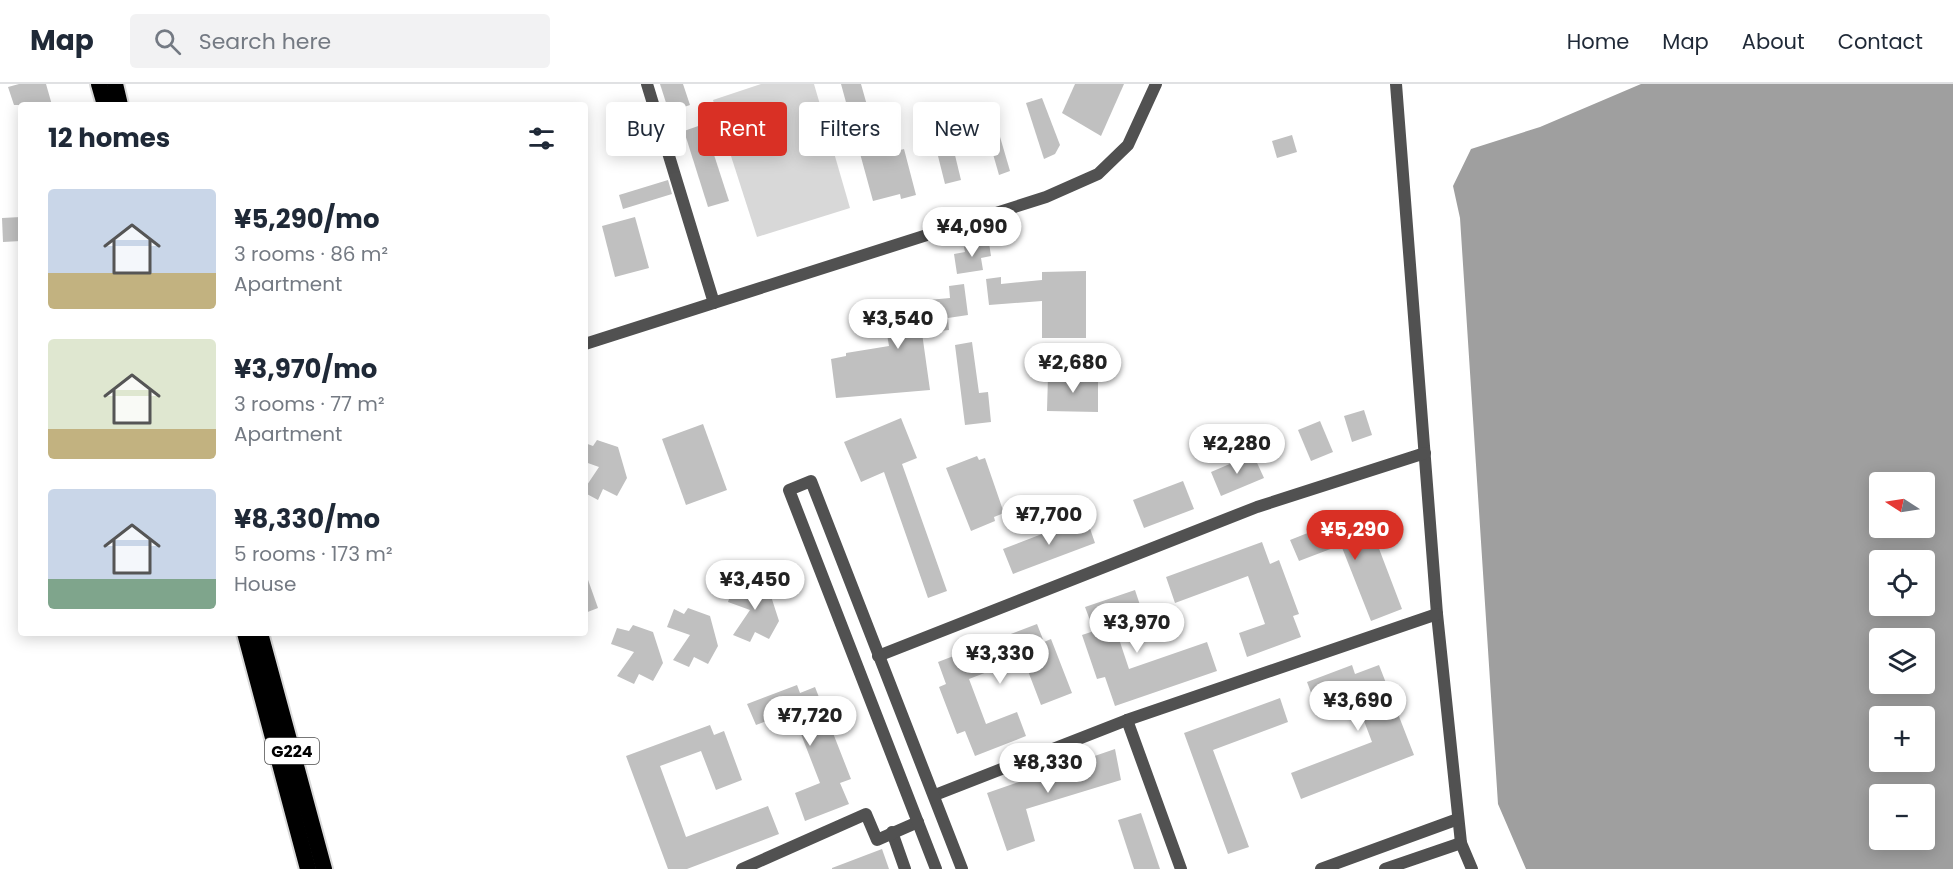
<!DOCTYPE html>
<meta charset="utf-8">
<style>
body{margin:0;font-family:Poppins,sans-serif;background:#f2f2f3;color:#1f2937;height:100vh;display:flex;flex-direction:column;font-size:22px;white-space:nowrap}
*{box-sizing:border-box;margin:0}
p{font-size:20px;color:#747a83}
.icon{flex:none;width:33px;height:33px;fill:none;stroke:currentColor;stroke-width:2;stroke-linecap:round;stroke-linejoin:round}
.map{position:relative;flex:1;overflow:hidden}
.drawer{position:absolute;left:18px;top:18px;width:570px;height:534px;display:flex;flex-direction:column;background:#fff;border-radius:6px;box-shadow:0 3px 15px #0003}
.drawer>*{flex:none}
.top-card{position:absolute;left:606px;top:18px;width:570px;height:54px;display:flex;gap:12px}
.needle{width:39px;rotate:282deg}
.fabs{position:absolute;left:1869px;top:388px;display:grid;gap:12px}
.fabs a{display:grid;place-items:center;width:66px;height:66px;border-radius:6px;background:#fff;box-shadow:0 3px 15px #0003;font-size:30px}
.price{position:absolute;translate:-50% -51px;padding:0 14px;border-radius:21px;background:#fff;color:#222;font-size:20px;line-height:39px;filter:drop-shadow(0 2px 3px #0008)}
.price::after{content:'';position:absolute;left:50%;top:36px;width:18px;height:14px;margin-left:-9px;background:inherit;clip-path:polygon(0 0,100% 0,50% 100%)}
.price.selected{background:#d93025;color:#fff}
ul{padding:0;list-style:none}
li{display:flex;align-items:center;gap:18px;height:150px;padding:0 30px}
li span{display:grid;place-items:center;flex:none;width:168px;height:120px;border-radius:6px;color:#555}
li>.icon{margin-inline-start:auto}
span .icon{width:72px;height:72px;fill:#fffc;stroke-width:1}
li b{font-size:26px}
h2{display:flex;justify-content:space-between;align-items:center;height:72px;padding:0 30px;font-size:26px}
.tag{padding:0 21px;border-radius:6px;background:#fff;box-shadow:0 3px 15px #0003;font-size:21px;line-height:54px}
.tag.selected{background:#d93025;color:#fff}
header{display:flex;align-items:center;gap:36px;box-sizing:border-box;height:84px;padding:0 30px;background:#fff;border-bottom:2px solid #e0e1e3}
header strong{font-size:28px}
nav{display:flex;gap:33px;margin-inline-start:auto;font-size:21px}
.search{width:420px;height:54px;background:#f2f2f3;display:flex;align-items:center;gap:15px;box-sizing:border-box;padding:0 21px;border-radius:6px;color:#747a83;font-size:22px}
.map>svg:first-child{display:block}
.green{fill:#d8d8d8}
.water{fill:#9f9f9f;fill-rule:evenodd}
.building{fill:#c0c0c0}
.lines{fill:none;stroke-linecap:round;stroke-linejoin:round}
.trunk-casing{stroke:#dbdbdb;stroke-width:20}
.minor{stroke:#515151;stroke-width:12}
.tertiary{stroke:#515151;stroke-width:12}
.trunk{stroke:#000;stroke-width:16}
.labels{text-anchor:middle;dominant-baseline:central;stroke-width:4.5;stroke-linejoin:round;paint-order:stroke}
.shield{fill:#fff;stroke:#4c4c4c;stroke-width:1.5}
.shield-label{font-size:16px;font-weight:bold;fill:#000}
</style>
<header>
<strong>Map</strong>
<div class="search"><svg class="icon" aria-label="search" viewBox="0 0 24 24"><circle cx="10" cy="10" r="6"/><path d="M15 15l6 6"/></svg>Search here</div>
<nav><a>Home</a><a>Map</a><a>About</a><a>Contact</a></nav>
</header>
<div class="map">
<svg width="1953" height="785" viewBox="0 0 1953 785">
<rect width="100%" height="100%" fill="#fff"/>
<path class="green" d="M761,0h53l36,124 -93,29 -44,-137z"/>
<path class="water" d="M1641,0h312v785h-427l-28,-65 -38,-586 -7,-32 18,-37 69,-22zM1880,399h44v45h-44zM1880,477h44v45h-44zM1880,555h44v45h-44zM1880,633h44v45h-44zM1880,711h44v45h-44z"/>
<g class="building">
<path d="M19,0h27l6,21h-38l-6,-18z"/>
<path d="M660,0h23l7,21 -21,7z"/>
<path d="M841,0h20l20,71 23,-6 12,46 -15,4 -1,-5 -27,7z"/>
<path d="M1075,0h49l-23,52 -39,-23z"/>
<path d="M1042,14l18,47 -5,9 -11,5 -18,-56z"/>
<path d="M704,40l25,77 -21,6 -24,-76z"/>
<path d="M998,46l12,41 -11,4 -12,-42z"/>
<path d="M1292,51l5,17 -20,6 -5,-17z"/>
<path d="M953,63l8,33 -16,4 -8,-32z"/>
<path d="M668,96l4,14 -49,15 -4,-14z"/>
<path d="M21,133v24l-18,1 -1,-24z"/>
<path d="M635,133l14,51 -34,9 -13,-51z"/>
<path d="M989,159l2,13 -10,2 2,12 -26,4 -3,-20 11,-2 -1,-5z"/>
<path d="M1086,187v67h-44v-37l-53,4 -3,-26 15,-2v7l41,-4v-8z"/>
<path d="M964,200l4,31 -20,3 1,12 -27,3 8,57 -94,8 -5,-39 15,-3v-3l43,-7 -6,-36 23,-4v-4l44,-4 -1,-12z"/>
<path d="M972,258l7,51 9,-1 3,30 -26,3 -10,-80z"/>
<path d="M1048,292l50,1v35l-51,-1z"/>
<path d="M1364,326l8,25 -20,7 -8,-26z"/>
<path d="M901,334l16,40 -15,6 45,127 -19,7 -44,-126 -23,10 -17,-40z"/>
<path d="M1320,337l13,31 -22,9 -13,-31z"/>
<path d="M703,340l24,66 -41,15 -24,-66z"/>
<path d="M597,356l21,7 9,31 -10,18 -14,-7 -5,11 -13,-7v-5l14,-21 -14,-5v-19l8,3z"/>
<path d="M1253,370l11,24 -43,18 -10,-24z"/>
<path d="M977,372l2,4 6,-2 19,55 -10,4 1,4 -24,10 -25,-63z"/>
<path d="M1183,397l11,28 -50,19 -11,-28z"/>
<path d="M1358,429l6,14 6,-2 32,84 -31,12 -30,-76 -42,16 -9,-21z"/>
<path d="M1086,433l9,26 -82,31 -10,-25z"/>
<path d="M1262,458l8,22 9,-4 20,54 -6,2 8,21 -54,20 -8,-24 26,-9 -17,-48 -73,27 -9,-26z"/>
<path d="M585,493h2l11,31 -13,5z"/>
<path d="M749,499l20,7 10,31 -10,18 -14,-7 -5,10 -17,-7 17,-25 -22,-8 6,-18 11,5z"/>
<path d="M1135,506l9,27 -29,10 14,42 78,-27 10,29 -102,35 -10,-29 -8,2 -15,-44 12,-4 -9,-24z"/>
<path d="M688,524l22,8 8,30 -10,18 -14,-7 -5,10 -16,-7 17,-25 -23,-8 7,-18 10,5z"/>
<path d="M1037,540l7,18 7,-3 21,54 -31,12 -18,-47 -54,21 17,45 31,-12 9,24 -51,20 -10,-25 -8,3 -18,-47 7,-3 -8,-22z"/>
<path d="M633,541l20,7 10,31 -10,18 -14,-7 -5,10 -17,-8 17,-24 -23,-8 6,-16 12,3z"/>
<path d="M1352,581l3,9 24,-9 35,90 -113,44 -10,-26 81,-31 -22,-58 -37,14 -6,-16z"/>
<path d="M797,601l3,8 15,-6 36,92 -11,4 9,21 -44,17 -10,-28 25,-10 -28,-72 -36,14 -9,-21z"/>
<path d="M1280,614l8,24 -75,28 36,97 -21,7 -44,-121z"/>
<path d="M710,641l4,10 10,-4 18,49 -26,10 -15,-39 -41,15 26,71 82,-31 11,28 -92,35h-19l-42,-113z"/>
<path d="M1115,665l6,31 -95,29 9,32 -28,10 -20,-58z"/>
<path d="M1141,729l19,56h-26l-16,-49z"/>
<path d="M882,765l7,20h-57v-1z"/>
</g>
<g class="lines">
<defs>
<g id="trunk">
<path d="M99,0l6,21"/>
<path d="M115,0l5,21"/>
<path d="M245,549l63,236"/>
<path d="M260,549l64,236"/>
</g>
</defs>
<use href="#trunk" class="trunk-casing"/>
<g class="minor">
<path d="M647,0l67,219"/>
<path d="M1396,0l41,530 24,229 11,26"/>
<path d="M585,260l461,-147 52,-23 30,-29 28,-61"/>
<path d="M878,572l379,-149 168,-54"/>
<path d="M1127,636l54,149"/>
<path d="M935,711l192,-75 310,-106"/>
<path d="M892,748l13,37"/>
<path d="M742,785l124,-55 11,26 41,-18"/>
</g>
<g class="tertiary">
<path d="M936,785l-147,-379 22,-9 151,388"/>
<path d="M1321,785l137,-50"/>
<path d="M1385,785l76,-26"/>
</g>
<use href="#trunk" class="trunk"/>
</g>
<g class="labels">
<rect class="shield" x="265" y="654" width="54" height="26" rx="4.5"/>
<g class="shield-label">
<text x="292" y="667">G224</text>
</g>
</g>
</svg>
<div class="fabs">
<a><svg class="needle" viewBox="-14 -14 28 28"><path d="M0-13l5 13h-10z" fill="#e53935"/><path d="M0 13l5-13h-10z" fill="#747a83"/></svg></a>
<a><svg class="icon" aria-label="locate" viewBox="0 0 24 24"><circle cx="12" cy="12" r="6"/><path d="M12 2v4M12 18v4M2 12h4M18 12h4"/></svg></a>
<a><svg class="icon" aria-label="layers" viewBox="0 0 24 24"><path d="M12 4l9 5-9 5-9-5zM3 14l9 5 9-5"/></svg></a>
<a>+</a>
<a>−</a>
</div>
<b class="price" style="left:972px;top:174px">¥4,090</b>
<b class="price" style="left:898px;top:266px">¥3,540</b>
<b class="price" style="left:1073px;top:310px">¥2,680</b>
<b class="price" style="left:1237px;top:391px">¥2,280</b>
<b class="price" style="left:1049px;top:462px">¥7,700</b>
<b class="price selected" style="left:1355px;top:477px">¥5,290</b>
<b class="price" style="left:755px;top:527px">¥3,450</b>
<b class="price" style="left:1137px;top:570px">¥3,970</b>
<b class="price" style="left:1000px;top:601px">¥3,330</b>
<b class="price" style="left:1358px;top:648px">¥3,690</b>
<b class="price" style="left:810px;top:663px">¥7,720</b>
<b class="price" style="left:1048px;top:710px">¥8,330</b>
<div class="top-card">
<a class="tag">Buy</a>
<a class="tag selected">Rent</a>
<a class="tag">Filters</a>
<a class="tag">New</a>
</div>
<section class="drawer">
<h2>12 homes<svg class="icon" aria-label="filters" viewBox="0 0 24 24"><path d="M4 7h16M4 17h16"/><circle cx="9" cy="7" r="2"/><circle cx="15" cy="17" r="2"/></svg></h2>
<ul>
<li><span style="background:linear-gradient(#c9d6e8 70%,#c2b280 0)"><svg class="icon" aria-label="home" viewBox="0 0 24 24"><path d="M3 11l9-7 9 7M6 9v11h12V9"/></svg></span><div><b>¥5,290/mo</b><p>3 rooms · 86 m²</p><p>Apartment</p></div></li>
<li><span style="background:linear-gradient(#dfe7d0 75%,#c2b280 0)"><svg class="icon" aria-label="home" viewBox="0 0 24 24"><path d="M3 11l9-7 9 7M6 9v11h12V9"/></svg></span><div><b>¥3,970/mo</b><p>3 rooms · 77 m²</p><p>Apartment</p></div></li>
<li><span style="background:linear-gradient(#c9d6e8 75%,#7fa58c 0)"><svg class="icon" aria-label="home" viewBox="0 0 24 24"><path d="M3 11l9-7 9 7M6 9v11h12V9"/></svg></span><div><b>¥8,330/mo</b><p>5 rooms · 173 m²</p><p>House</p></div></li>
</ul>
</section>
</div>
